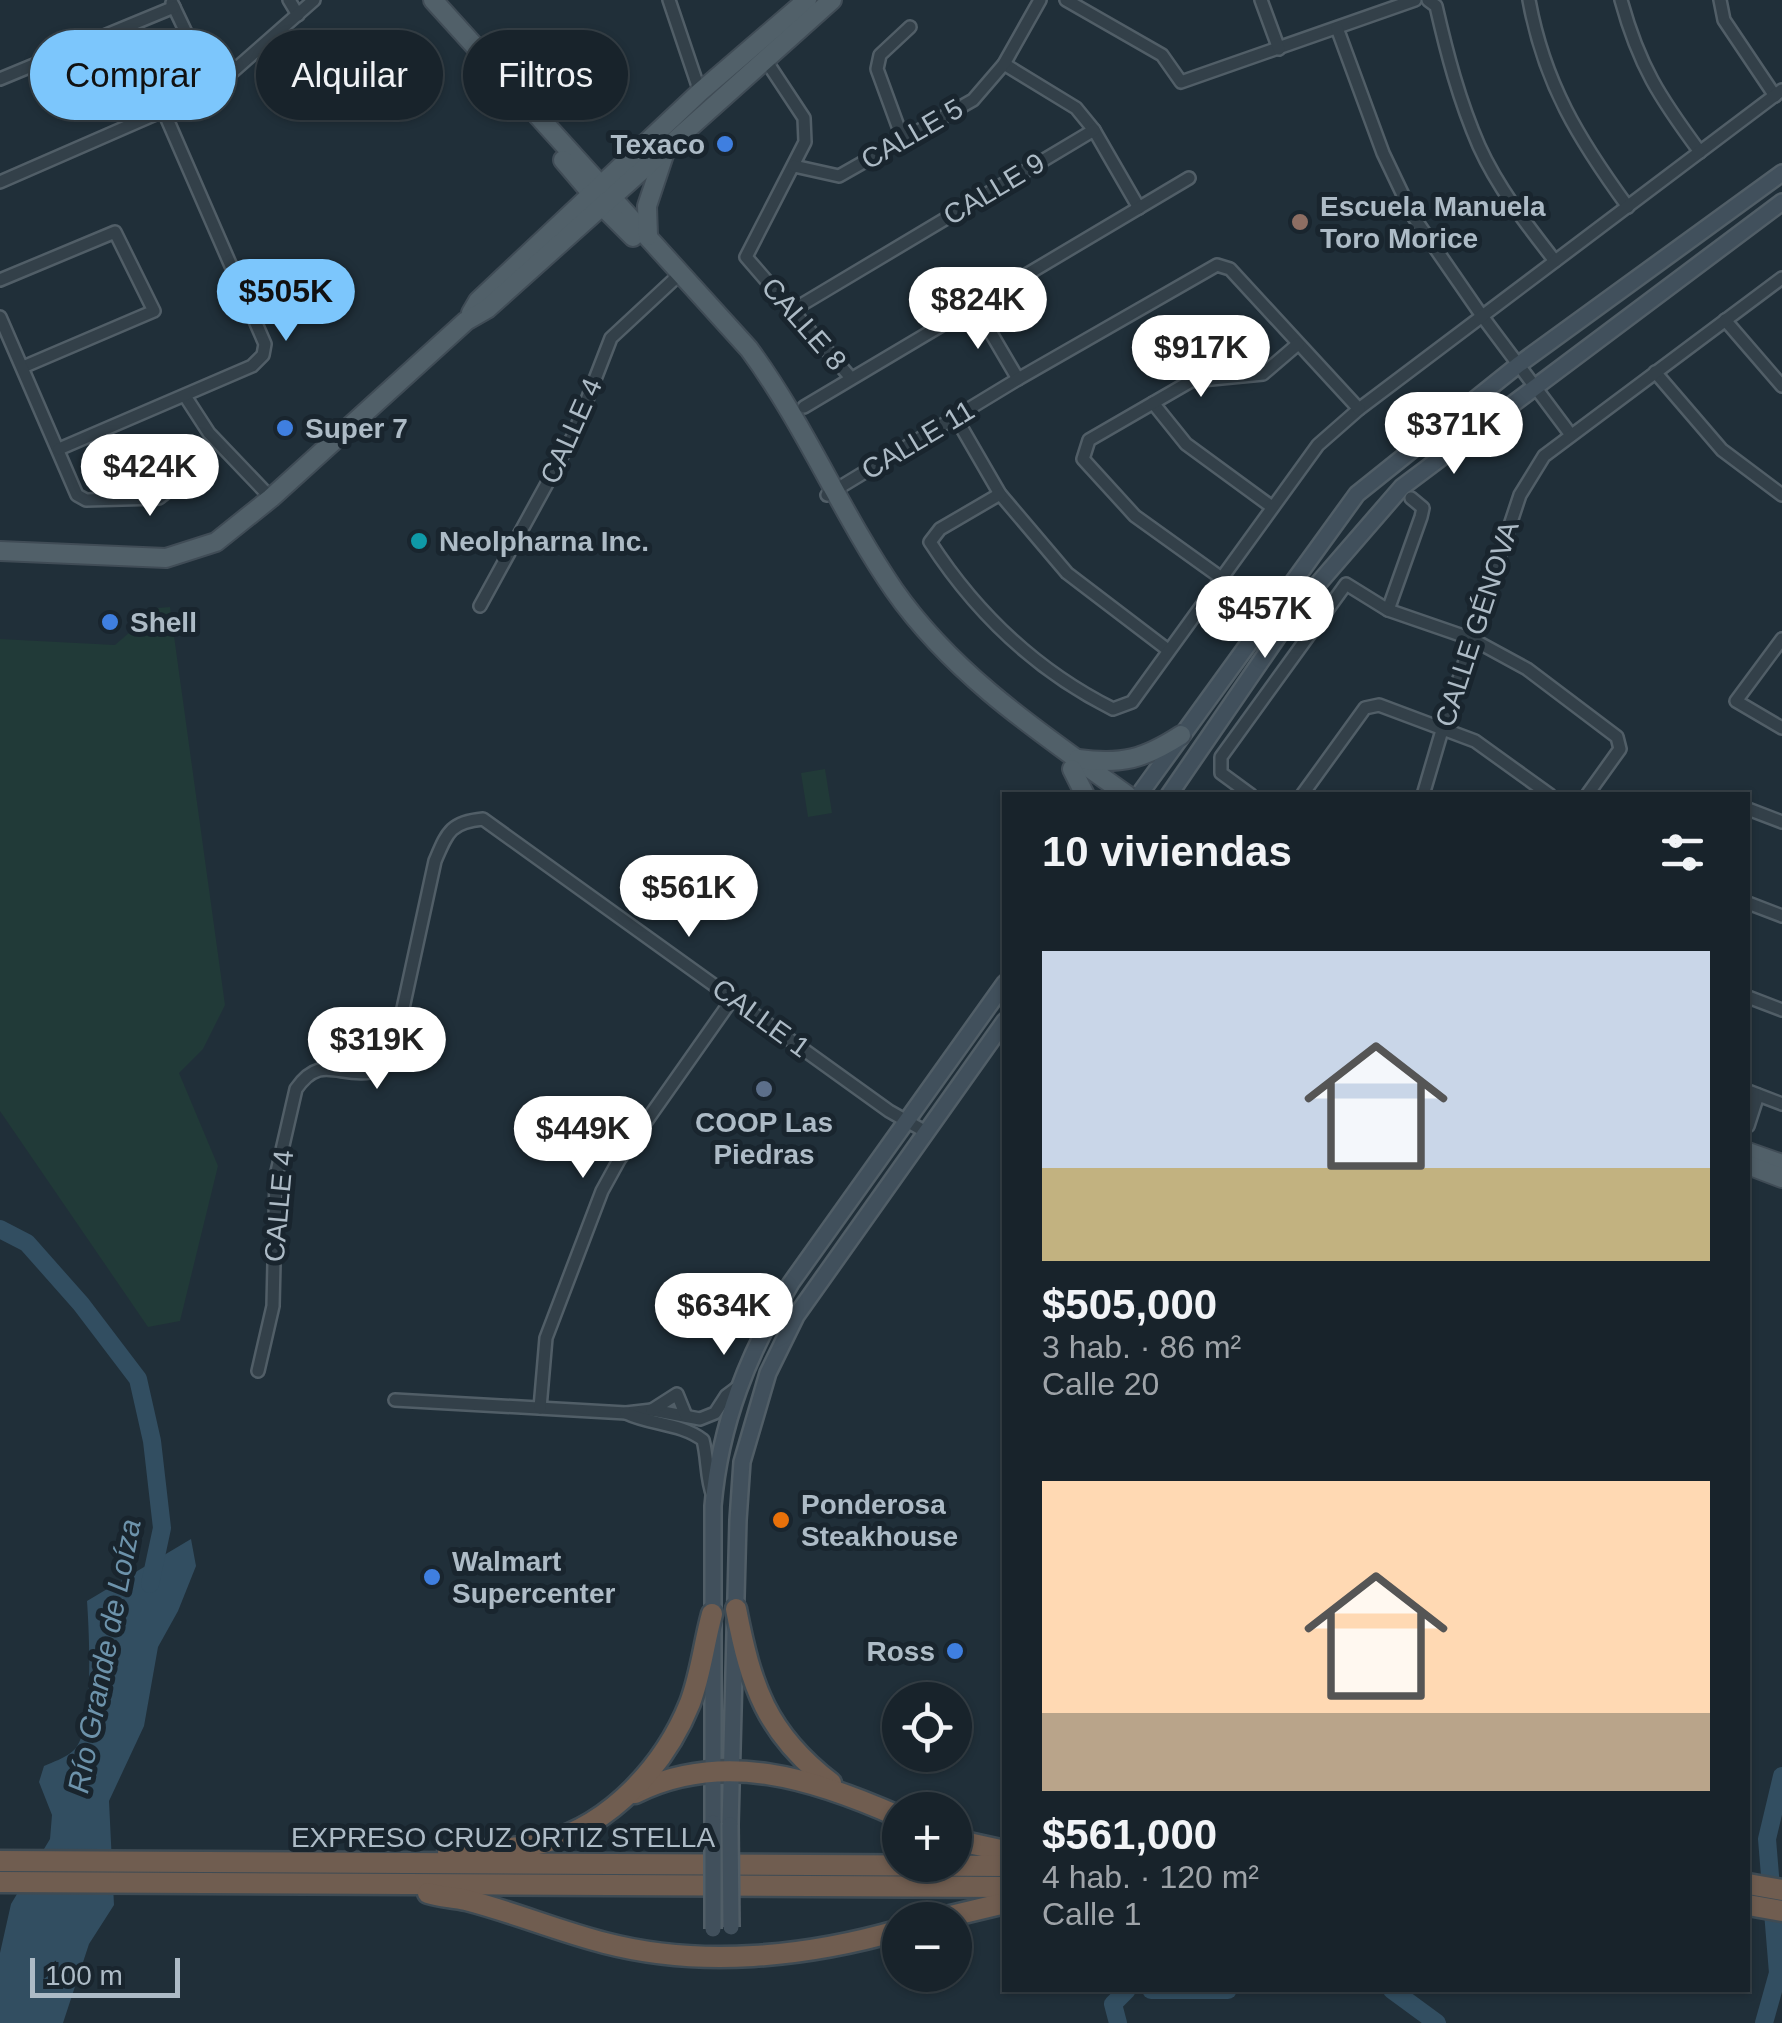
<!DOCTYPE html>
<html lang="es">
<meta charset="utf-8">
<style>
body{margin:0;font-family:Helvetica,sans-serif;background:#212b33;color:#f1f3f6;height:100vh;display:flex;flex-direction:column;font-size:38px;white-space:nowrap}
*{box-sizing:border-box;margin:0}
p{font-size:32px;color:#9fa4a9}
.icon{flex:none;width:55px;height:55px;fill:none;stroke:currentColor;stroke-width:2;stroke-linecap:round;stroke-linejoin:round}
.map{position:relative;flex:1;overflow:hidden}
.drawer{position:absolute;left:1002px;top:792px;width:748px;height:1200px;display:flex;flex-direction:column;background:#18232b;border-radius:0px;box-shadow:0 2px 8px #0004,0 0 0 2px #364047}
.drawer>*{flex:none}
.top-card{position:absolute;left:30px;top:30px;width:822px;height:90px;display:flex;gap:20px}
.controls{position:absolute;left:882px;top:1682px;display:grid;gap:20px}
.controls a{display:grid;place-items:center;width:90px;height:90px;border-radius:50%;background:#18232b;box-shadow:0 2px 8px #0004,0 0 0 2px #364047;font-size:50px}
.scale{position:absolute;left:30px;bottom:25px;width:150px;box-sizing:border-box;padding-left:10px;border:5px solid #adbbc6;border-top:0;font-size:28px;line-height:35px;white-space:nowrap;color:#adbbc6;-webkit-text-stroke:8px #19252e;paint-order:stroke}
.price{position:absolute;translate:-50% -85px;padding:0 22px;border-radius:35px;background:#fff;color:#222;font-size:32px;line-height:65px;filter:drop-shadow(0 2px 5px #0008)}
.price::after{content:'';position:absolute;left:50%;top:60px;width:30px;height:22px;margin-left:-15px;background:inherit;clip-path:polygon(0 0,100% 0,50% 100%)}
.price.active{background:#7cc6fc;color:#111}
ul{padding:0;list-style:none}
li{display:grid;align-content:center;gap:20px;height:530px;padding:0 40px}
li span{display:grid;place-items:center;height:310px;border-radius:0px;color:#555}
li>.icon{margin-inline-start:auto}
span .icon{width:180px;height:180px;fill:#fffc;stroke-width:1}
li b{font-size:42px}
h2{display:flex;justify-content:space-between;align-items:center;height:120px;padding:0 40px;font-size:42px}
.chip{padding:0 35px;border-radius:45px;background:#18232b;box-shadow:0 2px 8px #0004,0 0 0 2px #364047;font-size:35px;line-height:90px}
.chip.active{background:#7cc6fc;color:#111}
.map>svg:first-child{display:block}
.green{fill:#213a38}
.water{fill:#324e61}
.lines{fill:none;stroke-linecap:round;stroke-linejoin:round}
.river{stroke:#324e61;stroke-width:18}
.street-casing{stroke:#515e67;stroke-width:16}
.secondary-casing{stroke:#515e67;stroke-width:20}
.primary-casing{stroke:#404c56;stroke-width:22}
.highway-casing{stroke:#3e4b54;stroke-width:25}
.street{stroke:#334049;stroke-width:11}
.secondary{stroke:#41505c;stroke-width:15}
.primary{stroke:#516069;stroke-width:18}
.highway{stroke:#705d50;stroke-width:20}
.secondary-bridge-casing{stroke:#515e67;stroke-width:20;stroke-linecap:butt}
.secondary-bridge{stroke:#41505c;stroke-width:15}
.shop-dot{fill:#3f7fe0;stroke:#19252e;stroke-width:4}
.education-dot{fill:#8d6e63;stroke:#19252e;stroke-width:4}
.culture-dot{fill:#0f9aa8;stroke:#19252e;stroke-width:4}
.service-dot{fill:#5c6f8a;stroke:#19252e;stroke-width:4}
.food-dot{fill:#e8710a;stroke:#19252e;stroke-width:4}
.labels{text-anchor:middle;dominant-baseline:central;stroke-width:10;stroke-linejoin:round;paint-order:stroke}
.street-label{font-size:28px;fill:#adbbc6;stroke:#19252e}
.poi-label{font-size:28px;font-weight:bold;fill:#adbbc6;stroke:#19252e;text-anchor:start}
.water-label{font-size:30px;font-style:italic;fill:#6d93ab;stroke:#19252e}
</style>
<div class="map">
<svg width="1782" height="2023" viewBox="0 0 1782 2023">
<rect width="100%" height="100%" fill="#202f39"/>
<g class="green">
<path d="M170,607l55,398 -22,44 -24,24 39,93 -38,155 -32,6 -148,-216v-472l115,6 43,-37z"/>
<path d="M825,769l7,44 -24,4 -7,-44z"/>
</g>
<path class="water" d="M191,1539l5,27 -18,45 -20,36 -14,79 -35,75 5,104 -25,39 -26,79h-63v-70l11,-49 39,-65 2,-24 -13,-33 5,-16c9,-4 21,-8 29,-15 22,-19 16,-120 14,-150z"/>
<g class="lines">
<g class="river">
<path d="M0,1229l27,14 54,61 57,75 14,62 10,87 -12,56"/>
<path d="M1151,1990h77"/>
<path d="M1392,1990l45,33"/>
<path d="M1118,2023l-5,-19 14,-14"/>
<path d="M1764,2023l14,-50 -11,-134 15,-63"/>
</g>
<defs>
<g id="street">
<path d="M289,0l9,15"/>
<path d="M669,0l31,92"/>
<path d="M1066,0l96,55 19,27 234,-82"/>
<path d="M1261,0l18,49"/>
<path d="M1428,0l8,6c11,48 23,94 43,140 19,42 48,79 76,115"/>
<path d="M1529,0c15,83 50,140 99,207"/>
<path d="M1621,0c18,66 39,98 79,152"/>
<path d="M1720,0l4,20 51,76"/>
<path d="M172,3l41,86"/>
<path d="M1337,28l46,125 30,63 69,100 89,119"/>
<path d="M765,59l39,59 1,24 -59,115 105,121"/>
<path d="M1004,64l72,44 18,22 45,78"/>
<path d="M0,79l174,-72"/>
<path d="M903,140l-26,-71 3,-14 30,-28"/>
<path d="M794,166l45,10 134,-76 31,-36 36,-64"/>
<path d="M0,182l213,-93 101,-89"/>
<path d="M0,280l115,-48 39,79 -131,56"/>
<path d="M974,304l44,75"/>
<path d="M791,311l303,-181"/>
<path d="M0,317l77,178 9,5 73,-2 13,-10"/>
<path d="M1725,320l57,66"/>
<path d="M1655,372l67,78 60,45"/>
<path d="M185,396l24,37 62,65"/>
<path d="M1153,403l33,41 86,63"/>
<path d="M804,407l385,-229"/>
<path d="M956,418l44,76 67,79 101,77"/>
<path d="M59,449l193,-83 11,-11 2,-11 -101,-232"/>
<path d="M1000,494l-60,35 -10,13c46,71 107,129 183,167l19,-7 186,-257 41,-36 423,-319"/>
<path d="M827,495l191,-116 199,-114 13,4 129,140"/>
<path d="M1220,577l-85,-61 -52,-57 6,-19 102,-59 72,-7 35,-30"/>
<path d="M480,606l93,-170 38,-98 70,-65"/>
<path d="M1388,610l33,-93 2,-9 -12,-10"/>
<path d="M1782,639l-46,62 46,27"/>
<path d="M1251,795l-30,-22v-16l125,-173 42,26 84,29 55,30 90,68 3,12 -33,46"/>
<path d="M1302,795l63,-87 14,-3 96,36 75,54"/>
<path d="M1423,795l20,-68 77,-232 24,-39 238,-178"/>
<path d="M1748,809l34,13"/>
<path d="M1748,903l34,13"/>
<path d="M1748,997l34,13"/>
<path d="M1748,1091l34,13"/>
<path d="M1748,1126l10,-31"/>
<path d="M258,1371l15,-65 3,-130 20,-87c25,-36 43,-11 75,-17 7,-2 15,-9 21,-13l43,-198c12,-28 15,-39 48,-42l406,292 37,21"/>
<path d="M395,1400l231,13 26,-3 48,9 15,-6 11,-17 12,-9"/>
<path d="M540,1408l6,-70 56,-147 17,-31 114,-162"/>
<path d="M652,1410l25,-16 9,22"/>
<path d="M626,1413c25,12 55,10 77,27 5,19 3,39 10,56"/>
</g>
<g id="secondary">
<path d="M1139,795l218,-301 161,-129 264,-192"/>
<path d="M1169,795l129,-188 104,-120 380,-285"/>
<path d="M713,1823v-317c7,-82 35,-153 78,-223l214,-300"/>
<path d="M730,1825l8,-305 4,-58 26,-89 28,-57 209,-295"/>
</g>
<g id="primary">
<path d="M433,0l316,349c56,76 92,164 145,241 60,86 148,144 233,205"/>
<path d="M563,160l40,47 30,30"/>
<path d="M648,236l-1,-30 17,-51"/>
<path d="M471,313l7,-12 222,-209 107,-92"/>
<path d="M0,551l166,7 50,-16 55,-44 195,-177 21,-12 345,-309"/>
<path d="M1078,759c44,6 66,0 103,-24"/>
<path d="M1072,769l13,26"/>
<path d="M1748,1152l34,12"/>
<path d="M1748,1165l34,13"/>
</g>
<g id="highway">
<path d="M736,1609c15,77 30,124 95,174"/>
<path d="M635,1793c88,-44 180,-14 265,24"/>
<path d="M955,1840l50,11"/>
<path d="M448,1852c32,-2 67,-2 98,-10 66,-18 119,-77 144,-139 11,-29 14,-60 22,-89"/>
<path d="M0,1861l1005,5"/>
<path d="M0,1882l1005,5"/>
<path d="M1748,1884l34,6"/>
<path d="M428,1893c12,4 25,4 38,7 47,12 92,31 139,43 96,25 201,14 295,-13"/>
<path d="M1748,1905l34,6"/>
<path d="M934,1920l71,-17"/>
</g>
</defs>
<use href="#street" class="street-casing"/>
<use href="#secondary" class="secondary-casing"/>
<use href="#primary" class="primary-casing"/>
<use href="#highway" class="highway-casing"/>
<use href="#street" class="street"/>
<use href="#secondary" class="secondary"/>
<use href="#primary" class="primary"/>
<use href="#highway" class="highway"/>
<defs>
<g id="secondary-bridge">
<path d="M730,1825l1,102"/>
<path d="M713,1929v-106"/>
</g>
</defs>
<use href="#secondary-bridge" class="secondary-bridge-casing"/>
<use href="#secondary-bridge" class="secondary-bridge"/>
</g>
<g class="shop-dot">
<circle cx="725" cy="144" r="10"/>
<circle cx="285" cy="428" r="10"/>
<circle cx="110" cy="622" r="10"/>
<circle cx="432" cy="1577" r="10"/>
<circle cx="955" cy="1651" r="10"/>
</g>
<circle class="education-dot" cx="1300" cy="222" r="10"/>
<circle class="culture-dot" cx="419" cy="541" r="10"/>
<circle class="service-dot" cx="764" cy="1089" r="10"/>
<circle class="food-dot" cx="781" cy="1520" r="10"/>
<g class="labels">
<g class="street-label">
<text transform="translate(912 134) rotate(-30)">CALLE 5</text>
<text transform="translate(994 189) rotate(-31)">CALLE 9</text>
<text transform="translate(804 324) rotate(49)">CALLE 8</text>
<text transform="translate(571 431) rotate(-66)">CALLE 4</text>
<text transform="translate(918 440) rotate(-31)">CALLE 11</text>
<text transform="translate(1477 624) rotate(-72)">CALLE GÉNOVA</text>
<text transform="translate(761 1018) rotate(36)">CALLE 1</text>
<text transform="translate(279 1206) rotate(-85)">CALLE 4</text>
<text x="503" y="1837">EXPRESO CRUZ ORTIZ STELLA</text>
</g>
<g class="poi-label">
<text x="705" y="144" text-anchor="end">Texaco</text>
<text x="1320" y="206">Escuela Manuela<tspan x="1320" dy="32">Toro Morice</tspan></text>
<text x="305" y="428">Super 7</text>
<text x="439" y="541">Neolpharna Inc.</text>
<text x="130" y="622">Shell</text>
<text x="764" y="1122" text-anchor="middle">COOP Las<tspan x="764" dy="32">Piedras</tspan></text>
<text x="801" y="1504">Ponderosa<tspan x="801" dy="32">Steakhouse</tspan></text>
<text x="452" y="1561">Walmart<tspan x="452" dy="32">Supercenter</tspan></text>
<text x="935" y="1651" text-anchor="end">Ross</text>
</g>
<g class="water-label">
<text transform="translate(104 1656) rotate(-79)">Río Grande de Loíza</text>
</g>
</g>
</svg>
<div class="controls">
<a><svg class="icon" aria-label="locate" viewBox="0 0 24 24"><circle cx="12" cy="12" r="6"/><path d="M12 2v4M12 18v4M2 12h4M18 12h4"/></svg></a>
<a>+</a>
<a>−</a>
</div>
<div class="scale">100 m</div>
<b class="price active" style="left:286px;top:344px">$505K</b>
<b class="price" style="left:978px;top:352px">$824K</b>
<b class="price" style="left:1201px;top:400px">$917K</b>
<b class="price" style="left:1454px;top:477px">$371K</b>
<b class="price" style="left:150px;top:519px">$424K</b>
<b class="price" style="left:1265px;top:661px">$457K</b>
<b class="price" style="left:689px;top:940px">$561K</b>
<b class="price" style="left:377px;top:1092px">$319K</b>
<b class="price" style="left:583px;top:1181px">$449K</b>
<b class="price" style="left:724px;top:1358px">$634K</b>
<div class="top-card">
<a class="chip active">Comprar</a>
<a class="chip">Alquilar</a>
<a class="chip">Filtros</a>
</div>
<section class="drawer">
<h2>10 viviendas<svg class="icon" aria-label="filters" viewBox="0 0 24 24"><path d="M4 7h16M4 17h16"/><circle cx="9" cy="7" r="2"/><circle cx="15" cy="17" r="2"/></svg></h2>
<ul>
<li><span style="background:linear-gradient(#c9d6e8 70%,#c2b280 0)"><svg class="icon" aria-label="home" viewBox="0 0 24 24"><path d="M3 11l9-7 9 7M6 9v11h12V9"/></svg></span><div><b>$505,000</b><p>3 hab. · 86 m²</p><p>Calle 20</p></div></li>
<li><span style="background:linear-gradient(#ffd9b3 75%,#b9a48a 0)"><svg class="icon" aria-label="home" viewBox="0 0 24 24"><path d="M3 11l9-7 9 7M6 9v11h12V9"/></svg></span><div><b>$561,000</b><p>4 hab. · 120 m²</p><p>Calle 1</p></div></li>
</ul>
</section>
</div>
